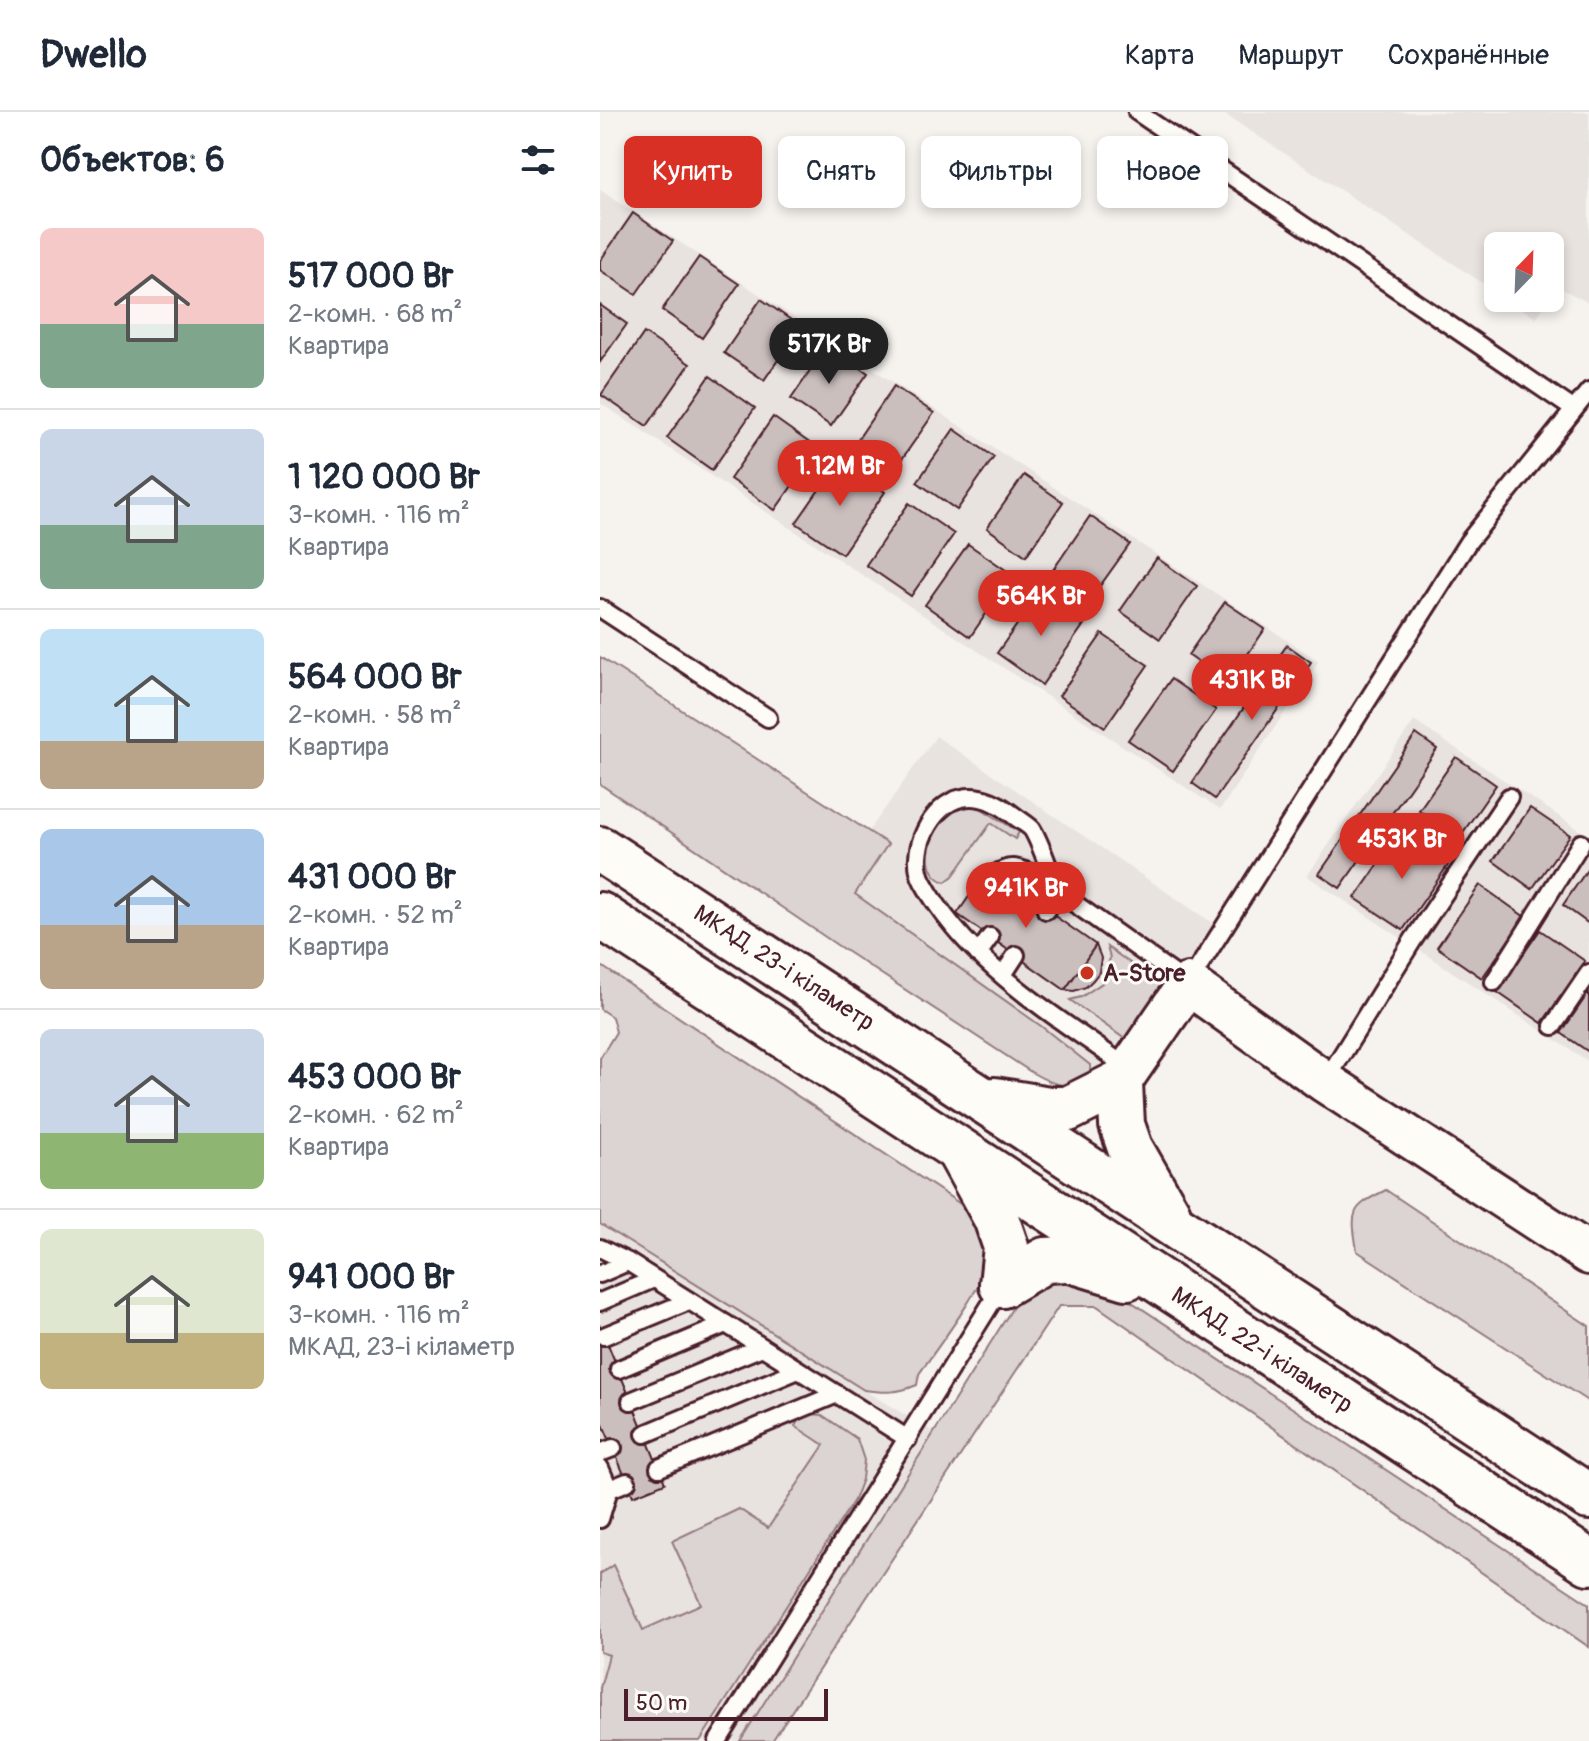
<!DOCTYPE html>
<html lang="ru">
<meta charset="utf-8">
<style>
body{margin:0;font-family:Pangolin,sans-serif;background:#f6f6f7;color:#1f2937;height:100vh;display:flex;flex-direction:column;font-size:30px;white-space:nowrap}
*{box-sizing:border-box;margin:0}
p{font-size:26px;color:#747a83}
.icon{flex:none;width:44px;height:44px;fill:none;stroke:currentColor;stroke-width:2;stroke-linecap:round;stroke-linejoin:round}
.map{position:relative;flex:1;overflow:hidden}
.side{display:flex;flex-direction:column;background:#fff;width:600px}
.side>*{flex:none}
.top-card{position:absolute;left:24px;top:24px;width:760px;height:72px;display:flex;gap:16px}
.needle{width:52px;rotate:23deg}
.tools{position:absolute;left:884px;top:120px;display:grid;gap:16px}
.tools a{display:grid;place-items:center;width:80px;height:80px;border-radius:12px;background:#fff;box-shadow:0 4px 12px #0003;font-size:40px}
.scale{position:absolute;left:24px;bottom:20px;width:204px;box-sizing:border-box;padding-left:8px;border:4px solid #4a1f2b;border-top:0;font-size:22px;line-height:28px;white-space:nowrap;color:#4a1f2b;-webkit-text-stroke:6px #fdfcf7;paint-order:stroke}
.price{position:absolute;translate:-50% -68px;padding:0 18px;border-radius:28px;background:#d93025;color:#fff;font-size:26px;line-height:52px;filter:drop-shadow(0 2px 4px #0008)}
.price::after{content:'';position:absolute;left:50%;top:48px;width:24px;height:18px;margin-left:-12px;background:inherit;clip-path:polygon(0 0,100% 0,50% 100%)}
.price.on{background:#222;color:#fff}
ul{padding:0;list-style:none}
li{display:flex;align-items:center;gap:24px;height:200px;padding:0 40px}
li+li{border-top:2px solid #e0e1e3}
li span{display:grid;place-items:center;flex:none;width:224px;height:160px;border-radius:12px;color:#555}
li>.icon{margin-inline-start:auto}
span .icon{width:96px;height:96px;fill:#fffc;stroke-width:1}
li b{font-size:34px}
h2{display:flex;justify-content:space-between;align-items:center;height:96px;padding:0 40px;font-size:34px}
.pill{padding:0 28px;border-radius:12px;background:#fff;box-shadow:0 4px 12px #0003;font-size:28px;line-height:72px}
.pill.on{background:#d93025;color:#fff}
header{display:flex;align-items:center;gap:48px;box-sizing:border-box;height:112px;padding:0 40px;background:#fff;border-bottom:2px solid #e0e1e3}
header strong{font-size:38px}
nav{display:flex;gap:44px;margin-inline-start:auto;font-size:28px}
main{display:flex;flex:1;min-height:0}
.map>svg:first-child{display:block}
.built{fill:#e9e3e0}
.green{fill:#dcd4d2;stroke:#937a7e;stroke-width:2}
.building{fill:#cbbfbe;stroke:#4a1f2b;stroke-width:2}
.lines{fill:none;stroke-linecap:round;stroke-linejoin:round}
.service-casing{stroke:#4a1f2b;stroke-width:22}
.tertiary-casing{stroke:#4a1f2b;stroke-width:46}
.trunk-casing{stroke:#4a1f2b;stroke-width:50}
.service{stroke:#fdfcf7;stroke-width:16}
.tertiary{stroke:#fdfcf7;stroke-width:40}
.trunk{stroke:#fdfcf7;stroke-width:44}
.poi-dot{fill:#c8321e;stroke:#fdfcf7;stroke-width:3}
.labels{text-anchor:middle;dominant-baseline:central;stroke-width:6;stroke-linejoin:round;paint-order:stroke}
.street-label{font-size:24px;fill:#4a1f2b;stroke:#fdfcf7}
.poi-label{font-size:24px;font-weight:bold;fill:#4a1f2b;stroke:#fdfcf7;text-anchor:start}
</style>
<header>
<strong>Dwello</strong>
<nav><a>Карта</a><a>Маршрут</a><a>Сохранённые</a></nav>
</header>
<main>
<section class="side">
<h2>Объектов: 6<svg class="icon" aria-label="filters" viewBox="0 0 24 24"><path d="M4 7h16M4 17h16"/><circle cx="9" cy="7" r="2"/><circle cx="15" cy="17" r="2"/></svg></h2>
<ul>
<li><span style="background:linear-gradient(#f6c9c9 60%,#7fa58c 0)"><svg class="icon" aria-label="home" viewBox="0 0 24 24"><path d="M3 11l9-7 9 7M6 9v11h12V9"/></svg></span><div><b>517 000 Br</b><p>2-комн. · 68 m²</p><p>Квартира</p></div></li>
<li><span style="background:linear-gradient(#c9d6e8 60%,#7fa58c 0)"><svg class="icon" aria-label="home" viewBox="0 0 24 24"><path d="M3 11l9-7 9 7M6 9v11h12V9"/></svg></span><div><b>1 120 000 Br</b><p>3-комн. · 116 m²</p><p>Квартира</p></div></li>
<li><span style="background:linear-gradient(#bfe0f5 70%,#b9a48a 0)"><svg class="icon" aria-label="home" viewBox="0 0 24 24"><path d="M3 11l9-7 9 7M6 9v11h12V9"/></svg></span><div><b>564 000 Br</b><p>2-комн. · 58 m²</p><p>Квартира</p></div></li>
<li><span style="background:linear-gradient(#a9c7e8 60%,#b9a48a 0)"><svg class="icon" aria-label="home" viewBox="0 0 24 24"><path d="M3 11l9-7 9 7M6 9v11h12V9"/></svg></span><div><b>431 000 Br</b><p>2-комн. · 52 m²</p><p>Квартира</p></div></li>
<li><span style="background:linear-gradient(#c9d6e8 65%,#8fb573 0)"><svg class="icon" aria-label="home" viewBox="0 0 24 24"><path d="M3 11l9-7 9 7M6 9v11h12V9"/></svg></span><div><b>453 000 Br</b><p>2-комн. · 62 m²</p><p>Квартира</p></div></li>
<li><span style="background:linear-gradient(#dfe7d0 65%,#c2b280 0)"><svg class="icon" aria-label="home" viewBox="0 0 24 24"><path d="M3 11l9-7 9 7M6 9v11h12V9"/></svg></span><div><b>941 000 Br</b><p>3-комн. · 116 m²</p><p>МКАД, 23-і кіламетр</p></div></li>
</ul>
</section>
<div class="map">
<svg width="989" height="1629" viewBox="0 0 989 1629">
<rect width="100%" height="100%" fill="#f6f3ef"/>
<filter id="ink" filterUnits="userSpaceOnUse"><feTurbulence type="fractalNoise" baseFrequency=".0125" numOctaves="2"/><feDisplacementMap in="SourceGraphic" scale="16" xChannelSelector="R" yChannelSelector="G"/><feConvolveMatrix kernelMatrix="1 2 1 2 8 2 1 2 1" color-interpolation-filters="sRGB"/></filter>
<g filter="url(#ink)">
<g class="built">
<path d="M621,0h368v191l-31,-16 -22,31 -31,-20h45v-52h-52v47z"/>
<path d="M0,78l719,471 -99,149 -620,-407z"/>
<path d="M814,609l175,115v226l-282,-186z"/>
<path d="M336,624l278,188 -101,151 -23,-10 -49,-39 -186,-132 33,-50 -19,-13z"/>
<path d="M0,1112l264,166 100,60 -192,291h-172z"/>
</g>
<g class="green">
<path d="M0,545l288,187 -33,50 186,132 49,39 1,14c-29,9 -34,8 -60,-7l-191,-125 -240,-163z"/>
<path d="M377,694l42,26 -4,7 -24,-16 -38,53 -8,6c-29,-11 -14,-57 7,-70 7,-5 16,-5 25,-6z"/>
<path d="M507,835l62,43 -37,54 -62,-44 11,-3 21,-14 8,-25z"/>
<path d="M0,853l371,246c11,16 17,32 16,52 -2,22 -53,89 -68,111l-2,11c-19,8 -32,8 -53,5l-264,-166v-166l16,-26 -4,-15 -12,-8z"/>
<path d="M786,1078l203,136v76l-232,-151c-6,-39 -8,-43 29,-61z"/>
<path d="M465,1162l38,9 486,321v43l-492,-341h-38l-287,435h-32l285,-453z"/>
<path d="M211,1302l11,1 35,24 7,21 -2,19 -8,21 -154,241h-100v-53l9,-33 -9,-3v-78l13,-9 30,65 58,-26 -29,-63 67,-32 29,19 56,-83 -29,-19 4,-6z"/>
</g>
<g class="building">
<path d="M33,101l40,28 -37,53 -36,-24v-9z"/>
<path d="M99,145l40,27 -37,54 -40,-28z"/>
<path d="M161,187l40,28 -37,53 -40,-27z"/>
<path d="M0,193l27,19 -27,38z"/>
<path d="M44,221l46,31 -43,62 -46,-31z"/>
<path d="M228,233l40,28 -37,53 -40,-27z"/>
<path d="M110,264l45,32 -43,62 -45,-32z"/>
<path d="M294,274l40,27 -37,53 -39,-27z"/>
<path d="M173,305l45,32 -43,61 -45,-31z"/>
<path d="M354,317l40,28 -37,53 -40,-28z"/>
<path d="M239,349l46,31 -43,62 -46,-31z"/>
<path d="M424,363l39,27 -37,54 -39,-28z"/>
<path d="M309,391l45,31 -43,62 -45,-31z"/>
<path d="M490,404l40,28 -38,53 -39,-27z"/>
<path d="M368,432l45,31 -43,62 -45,-32z"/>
<path d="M557,446l40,28 -37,53 -40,-28z"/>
<path d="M440,480l45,31 -43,62 -45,-32z"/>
<path d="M625,490l40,27 -37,54 -40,-28z"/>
<path d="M502,522l46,31 -43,62 -46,-31z"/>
<path d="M687,533l24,17 -96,137 -23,-16z"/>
<path d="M571,567l45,31 -43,61 -45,-31z"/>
<path d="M816,622l21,15 -97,139 -21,-14z"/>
<path d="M856,645l40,28 -37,53 -40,-28z"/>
<path d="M930,696l40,27 -38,54 -39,-28z"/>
<path d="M801,720l47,33 -45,65 -48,-32z"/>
<path d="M989,755v57l-26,-19z"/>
<path d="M388,757l108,76 -31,45 -108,-76z"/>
<path d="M880,773l45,32 -43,61 -45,-31z"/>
<path d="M940,818l45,31 -43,62 -45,-31z"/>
<path d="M496,833l5,13 -2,14 -6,8 -7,7 -12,4 -9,-1z"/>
<path d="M989,880v60l-28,-19z"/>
<path d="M0,1213l65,158 -32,13 -31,-74 -2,1z"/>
</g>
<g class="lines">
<defs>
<g id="service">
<path d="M537,0l436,297"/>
<path d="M0,496l168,110"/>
<path d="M396,762c14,-10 22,-6 37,0l155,110 280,-442 121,-151"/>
<path d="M421,780l12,-18"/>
<path d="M446,798l12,-19c-8,-17 -16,-46 -26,-62 -5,-5 -14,-10 -20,-15 -14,-11 -31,-20 -50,-16 -31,6 -55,55 -39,84 45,83 132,133 206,187"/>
<path d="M378,842l12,-17"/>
<path d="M403,863l13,-20"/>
<path d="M894,870l87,-139"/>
<path d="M953,914l36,-53"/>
<path d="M725,970l88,-142 96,-143"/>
<path d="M0,1136l28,14 280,177"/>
<path d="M0,1162l28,-12"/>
<path d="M0,1190l54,-23"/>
<path d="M4,1224l85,-35"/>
<path d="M19,1257l107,-45"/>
<path d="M31,1289l131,-54"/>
<path d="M45,1322l153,-64"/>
<path d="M0,1341l13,-5"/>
<path d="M0,1356l9,21 -9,30"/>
<path d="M59,1356l178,-74"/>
<path d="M0,1381l27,-11"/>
<path d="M118,1629l284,-455"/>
</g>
<path id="tertiary" d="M520,971l68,-99 137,98 264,172"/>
<g id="trunk">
<path d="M0,737l989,648"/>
<path d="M0,803c329,216 658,432 989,647"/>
<path d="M394,988l55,9h19l52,-26 2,42 8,23 38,66"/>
<path d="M360,1041l36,65 10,29 -4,38"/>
<path d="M402,1173l43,-25 23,-1 59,18"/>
</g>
</defs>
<use href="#service" class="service-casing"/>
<use href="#tertiary" class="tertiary-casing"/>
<use href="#trunk" class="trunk-casing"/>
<use href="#service" class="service"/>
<use href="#tertiary" class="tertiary"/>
<use href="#trunk" class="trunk"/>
</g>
</g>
<circle class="poi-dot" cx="487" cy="861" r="8"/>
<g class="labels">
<g class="street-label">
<text transform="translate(184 856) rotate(33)">МКАД, 23-і кіламетр</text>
<text transform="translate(662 1238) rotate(33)">МКАД, 22-і кіламетр</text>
</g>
<g class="poi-label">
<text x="503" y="861">A-Store</text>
</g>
</g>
</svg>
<div class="tools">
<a><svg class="needle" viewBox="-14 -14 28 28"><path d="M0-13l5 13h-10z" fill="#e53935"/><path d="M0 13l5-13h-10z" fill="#747a83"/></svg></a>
</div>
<div class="scale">50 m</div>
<b class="price on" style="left:229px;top:274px">517K Br</b>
<b class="price" style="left:240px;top:396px">1.12M Br</b>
<b class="price" style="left:441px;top:526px">564K Br</b>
<b class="price" style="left:652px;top:610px">431K Br</b>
<b class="price" style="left:802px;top:769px">453K Br</b>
<b class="price" style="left:426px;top:818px">941K Br</b>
<div class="top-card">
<a class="pill on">Купить</a>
<a class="pill">Снять</a>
<a class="pill">Фильтры</a>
<a class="pill">Новое</a>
</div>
</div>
</main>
